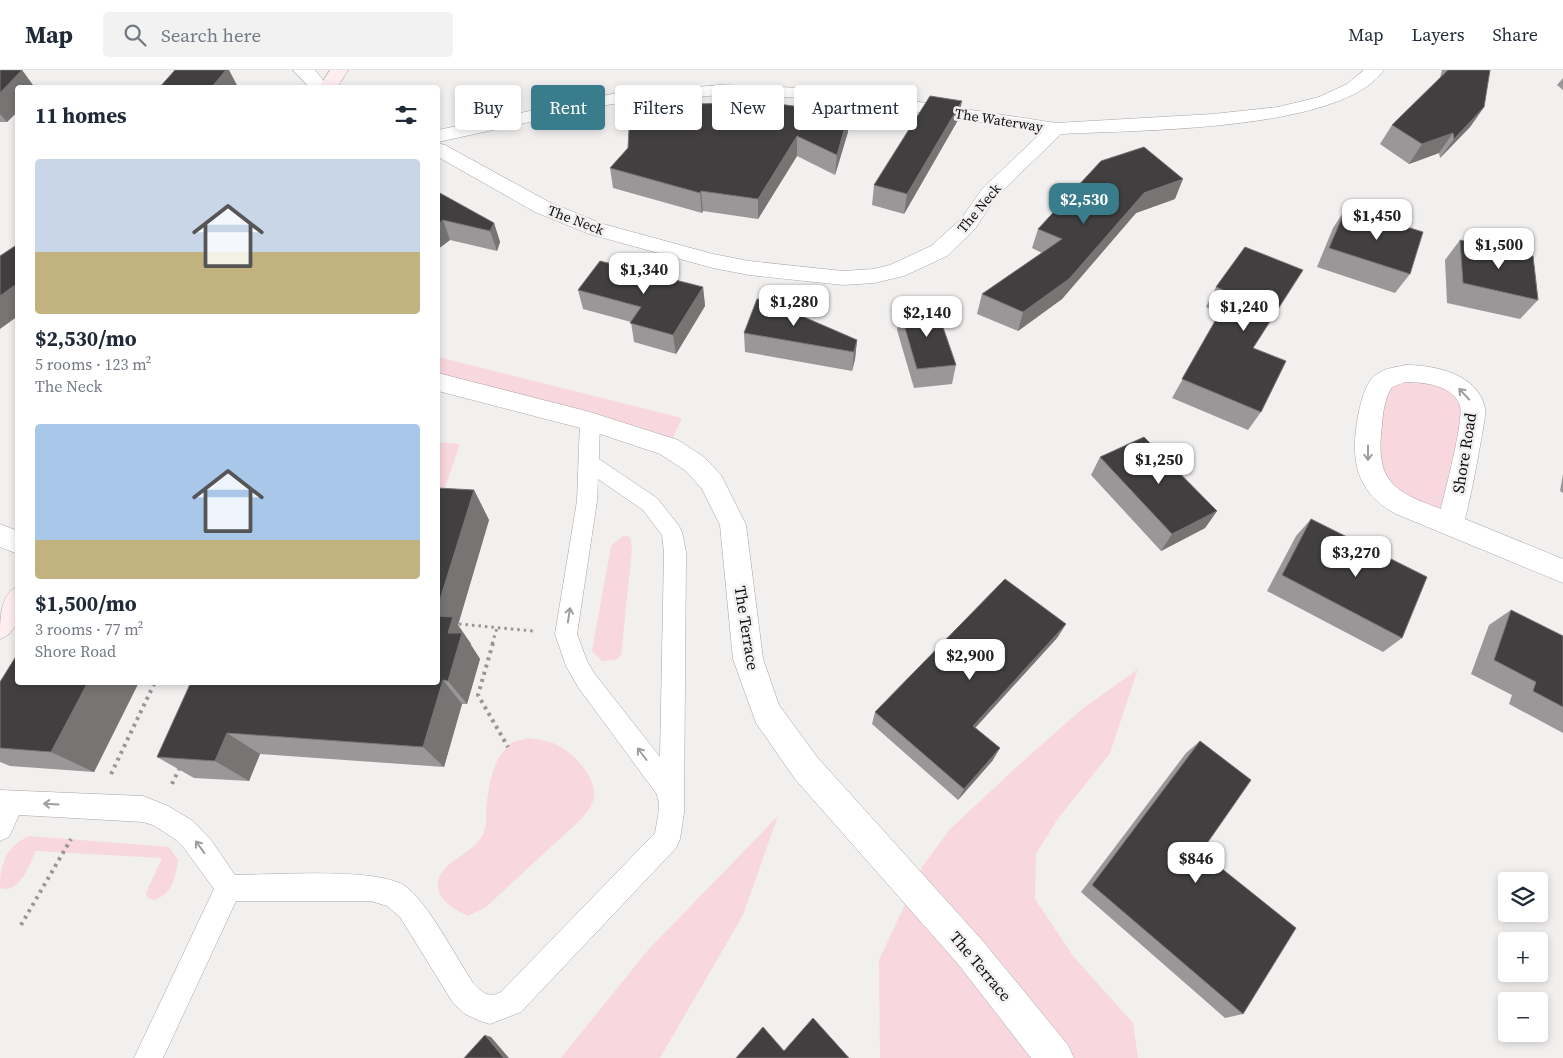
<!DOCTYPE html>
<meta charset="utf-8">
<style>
body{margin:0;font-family:"Source Serif 4",serif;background:#f2f2f3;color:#1f2937;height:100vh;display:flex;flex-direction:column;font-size:19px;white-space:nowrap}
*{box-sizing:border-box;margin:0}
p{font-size:16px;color:#747a83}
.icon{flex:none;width:28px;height:28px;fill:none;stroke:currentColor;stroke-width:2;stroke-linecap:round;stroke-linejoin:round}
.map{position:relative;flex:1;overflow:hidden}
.side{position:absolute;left:15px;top:15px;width:425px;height:600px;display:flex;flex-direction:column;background:#fff;border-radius:5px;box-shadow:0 2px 8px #0003}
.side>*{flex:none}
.hud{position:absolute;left:455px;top:15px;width:475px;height:45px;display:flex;gap:10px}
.fabs{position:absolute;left:1498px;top:802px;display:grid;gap:10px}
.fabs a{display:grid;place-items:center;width:50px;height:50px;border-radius:5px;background:#fff;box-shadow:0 2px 8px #0003;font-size:25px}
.price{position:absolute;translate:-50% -42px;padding:0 11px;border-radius:10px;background:#fff;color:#222;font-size:16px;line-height:32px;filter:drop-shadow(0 1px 2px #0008)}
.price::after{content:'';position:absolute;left:50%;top:30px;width:15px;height:11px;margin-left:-8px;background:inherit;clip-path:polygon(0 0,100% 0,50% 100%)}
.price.current{background:#397d8c;color:#fff}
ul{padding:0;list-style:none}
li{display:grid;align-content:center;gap:10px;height:265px;padding:0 20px}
li span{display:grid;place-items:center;height:155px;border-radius:5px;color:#555}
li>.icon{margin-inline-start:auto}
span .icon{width:90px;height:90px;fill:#fffc;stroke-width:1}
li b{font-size:21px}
h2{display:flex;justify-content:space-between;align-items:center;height:60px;padding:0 20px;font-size:21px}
.pill{padding:0 18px;border-radius:5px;background:#fff;box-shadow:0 2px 8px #0003;font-size:18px;line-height:45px}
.pill.current{background:#397d8c;color:#fff}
header{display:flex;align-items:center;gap:30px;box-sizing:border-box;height:70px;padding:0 25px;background:#fff;border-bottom:1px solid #e0e1e3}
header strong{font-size:24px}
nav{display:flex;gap:28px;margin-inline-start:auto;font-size:18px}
.search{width:350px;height:45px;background:#f2f2f3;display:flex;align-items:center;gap:12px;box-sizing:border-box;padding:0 18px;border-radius:5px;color:#747a83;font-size:19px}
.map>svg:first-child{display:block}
.green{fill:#f9d7df}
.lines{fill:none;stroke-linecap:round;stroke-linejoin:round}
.lane-casing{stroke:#a8a4a5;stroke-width:1}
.street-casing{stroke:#a8a4a5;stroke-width:1}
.secondary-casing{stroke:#a8a4a5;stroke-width:1}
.path-far1{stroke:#989696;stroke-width:3;stroke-dasharray:2.5 4;stroke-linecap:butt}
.path{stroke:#989696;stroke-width:4;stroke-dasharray:3 4.5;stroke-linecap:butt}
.lane{fill:#fff;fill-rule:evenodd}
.street{fill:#fff;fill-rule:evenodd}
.secondary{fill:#feedf1;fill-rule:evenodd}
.wall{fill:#9a9798}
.shaded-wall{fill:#777474}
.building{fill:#423f40;stroke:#777474}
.oneway{stroke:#9f9e9e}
.labels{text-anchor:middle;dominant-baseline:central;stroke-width:5;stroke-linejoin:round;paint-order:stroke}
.far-street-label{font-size:14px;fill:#0e0d0d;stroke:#f2efef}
.street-label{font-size:16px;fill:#0e0d0d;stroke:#f2efef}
</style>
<header>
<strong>Map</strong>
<div class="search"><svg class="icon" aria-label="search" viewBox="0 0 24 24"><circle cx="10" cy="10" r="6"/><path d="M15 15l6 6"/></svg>Search here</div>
<nav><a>Map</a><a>Layers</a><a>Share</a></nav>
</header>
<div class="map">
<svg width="1563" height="988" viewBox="0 0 1563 988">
<rect width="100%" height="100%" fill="#f2efef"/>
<g class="green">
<path d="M438,287l244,61 -13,29 -79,-26 -152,-39z"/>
<path d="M1401,304l62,18 -13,133 -42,-18 -41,-56 5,-42z"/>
<path d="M438,372l22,2 -17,49h-5z"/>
<path d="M623,466h5l3,4 1,10 -11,105 -6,5 -13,1 -10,-10 19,-105z"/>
<path d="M1138,599l-28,84 -53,67 -21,34 -1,45 38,57 60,67 5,35h-258l-1,-98 44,-94 26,-36 72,-67 61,-54z"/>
<path d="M527,668c6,1 13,1 19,3 21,4 50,33 48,55 -1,10 -9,19 -16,26l-91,84 -19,10c-17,-7 -41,-24 -25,-45 11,-14 34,-21 41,-39 3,-7 2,-16 2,-23 3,-22 6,-53 26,-66 4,-3 11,-3 15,-5z"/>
<path d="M778,746l-35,99 -83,143h-99l87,-108z"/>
<path d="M30,766l139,11 9,13c-3,18 -5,34 -24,40l-7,-3 -1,-4 16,-35 -126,-7c-7,13 -16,44 -36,37 0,-23 6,-43 30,-52z"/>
</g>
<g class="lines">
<defs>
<path id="lane" d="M590,344l7,2 3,5 -1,38 58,39 22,28 3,6 4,20 -2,261 -4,26 -4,9 -155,164 -31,12 -10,-3 -15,-7 -12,-11 -53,-86 -13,-11 -16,-5h-135l-73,157h-29l80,-169 -30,-41 -9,-9 -22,-14 -10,-3 -124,-7 -10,22 -9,4v-51l143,6 25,10 25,15 18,19 24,35c36,0 143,-8 170,11 22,15 52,73 68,97 9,9 15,16 28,9l154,-159c2,-13 7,-29 1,-40l-78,-106 -12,-21 -11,-32 22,-133 3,-80 3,-5zM598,409l45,31 19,25 2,17 -4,205 -66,-84 -7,-12 -10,-27 20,-133z"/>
<g id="street">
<path d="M293,0h22l14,18h-19z"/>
<path d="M1364,0h20c-43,62 -250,60 -323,64l-65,63 -21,32 -28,27 -43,20 -30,7 -31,2 -94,-10 -36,-7 -124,-34 -54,-22 -97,-55v-14l7,2 104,57 54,22 110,30 36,7 94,10 31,-2 16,-4 41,-19 30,-27 21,-30 60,-57 -207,-33 -115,-4 -108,9 -174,38v-12l174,-36 108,-9 115,4 221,34 157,-9 65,-7 41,-10 28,-13z"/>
<path d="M1406,295c29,0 72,9 79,43 1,9 -2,19 -3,27 -5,28 -10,56 -17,84l98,40v24l-167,-69c-43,-23 -46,-59 -37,-103 3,-12 7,-30 18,-37 9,-6 19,-7 29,-9zM1406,312c17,0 48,3 54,24 4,15 -15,85 -19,103 -50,-18 -66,-29 -59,-84 1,-13 3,-28 10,-38z"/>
<path d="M438,303l152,39 88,28 26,17 17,18 25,50 17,134 16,46 38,52 165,183 86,105 6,13h-43l-73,-94 -163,-185 -39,-56 -23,-64 -13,-134 -18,-36 -16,-18 -26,-17 -72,-24 -150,-39z"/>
<path d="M0,454l18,7v23l-18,-7z"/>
</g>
<g id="secondary">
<path d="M330,0h18l-11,18h-18z"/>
<path d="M18,516c0,21 6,44 -18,53 0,-21 0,-45 18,-53z"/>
</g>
</defs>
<use href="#lane" class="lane-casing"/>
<use href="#street" class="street-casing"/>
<use href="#secondary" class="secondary-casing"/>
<g class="path-far1">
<path d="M459,554l74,7"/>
<path d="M492,574l5,-16"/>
</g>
<g class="path">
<path d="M493,573l-15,52 30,52"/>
<path d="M111,704l44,-92"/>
<path d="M172,714l8,-17"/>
<path d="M21,855l50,-86"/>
</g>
<use href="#lane" class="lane"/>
<use href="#street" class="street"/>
<use href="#secondary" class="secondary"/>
</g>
<g class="wall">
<path d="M0,0h22l13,18h-17v23l-11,11h-7z"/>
<path d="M1442,0h48l-6,37 -14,20 -30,31 -1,-5 -30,11 -29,-20 12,-19 48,-47z"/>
<path d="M1563,8v12l-6,-5z"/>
<path d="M849,43l-1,19 -13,43 -38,-19 -39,63 -55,-8 -1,2 -89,-25 -3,-20z"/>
<path d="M958,50l-54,94 -32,-9 2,-20z"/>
<path d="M438,122l56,31 6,19 -3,9 -47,-11 -12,9z"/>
<path d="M1175,129l-39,14 -74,86 -44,32 -41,-17 5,-20 60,-41 -10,-5 6,-19z"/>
<path d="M1346,138l64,66 -15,19 -78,-26 16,-39z"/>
<path d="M1460,170l78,60 -18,19 -73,-16 -2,-43z"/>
<path d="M1245,177l9,101 7,64 -13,18 -76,-32 48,-85 -14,-6 10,-20z"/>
<path d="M703,217l2,19 -29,48 -42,-12 -3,-20 -48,-13 -5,-19z"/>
<path d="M792,235v7l65,28 -2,19 -3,12 -107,-19 -1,-19z"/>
<path d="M900,241l56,54 -4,19 -38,4 -17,-58z"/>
<path d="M1100,387l117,54 -12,17 -44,23 -70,-76z"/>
<path d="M1563,404v19l-3,-2z"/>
<path d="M474,420l15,30 -31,105 13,19v1l9,14 -13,45h-5l-18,63 -184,-13 -11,27 -55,-3 -37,-21z"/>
<path d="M1311,449l91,119 -19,14 -116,-61 29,-55z"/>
<path d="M1511,540l52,26v97l-54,-29 3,-9 -41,-21 18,-49z"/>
<path d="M1066,554l-9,14 -82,90 18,32 -35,40 -86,-76 3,-12z"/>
<path d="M0,612h139l-45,90 -84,-6 -10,-4z"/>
<path d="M1200,671l1,111 42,162 -18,4 -144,-126 105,-139z"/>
</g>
<g class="shaded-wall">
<path d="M22,0l13,18h-17v23l-11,11 -7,-8v-21z"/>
<path d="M226,0h3l9,17 -27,1z"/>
<path d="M962,31l-4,19 -54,94 3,-20z"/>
<path d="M1484,37l-14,20 -30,31 14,-19z"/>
<path d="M849,43l-1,19 -13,43 2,-20z"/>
<path d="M1453,63l-14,20 -30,11 13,-20z"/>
<path d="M797,66v20l-39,63v-20z"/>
<path d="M1183,109l-8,20 -39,14 -74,86 -44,32 5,-19 121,-119z"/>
<path d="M701,121l2,20 -1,2 -2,-20z"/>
<path d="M443,150l7,20 -12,9v-25z"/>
<path d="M494,153l6,19 -3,9 -7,-20z"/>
<path d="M18,213v33l-18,13v-33z"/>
<path d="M703,217l2,19 -29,48 -3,-19z"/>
<path d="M857,270l-2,19 -3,12 2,-19z"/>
<path d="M474,420l15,30 -31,105 13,19v1l9,14 -13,45 -19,-23 -10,-60v-15z"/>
<path d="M1217,441l-12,17 -44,23 11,-17z"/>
<path d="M1066,554l-9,14 -91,100 7,-12z"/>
<path d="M443,610l19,24 -18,63 -21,-20z"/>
<path d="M88,612h51l-45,90 -43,-20z"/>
<path d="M227,663l33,21 -11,27 -34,-20z"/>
<path d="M1000,678l-7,12 -35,40 6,-11z"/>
<path d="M485,965l6,2 18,21h-5z"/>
</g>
<g class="building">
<path d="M0,0h22l-22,23z"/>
<path d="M175,0h51l-15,18h-52z"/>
<path d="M1448,0h42l-6,37 -30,32 -1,-6 -31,11 -30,-19z"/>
<path d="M930,26l32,5 -55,93 -33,-9z"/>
<path d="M730,28l119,15 -12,42 -40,-19 -39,63 -57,-8 -1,2 -90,-25 18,-20 2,-38 38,-2v-3l61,-2z"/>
<path d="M1144,77l39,32 -39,14 -75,86 -46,33 -41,-18 80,-55 -24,-10 63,-68z"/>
<path d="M438,122l56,31 -4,8 -47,-11 -5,4z"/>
<path d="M1346,138l77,24 -13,42 -81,-26z"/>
<path d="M1460,170l73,16 5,44 -75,-17z"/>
<path d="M15,176l3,1v36l-18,13v-40z"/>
<path d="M1245,177l58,23 -50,78 33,13 -25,51 -79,-33 49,-86 -15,-6z"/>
<path d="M600,191l103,26 -30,48 -43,-12 11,-16 -63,-17z"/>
<path d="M757,229l35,6 -2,6 67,29 -3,12 -110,-19z"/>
<path d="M936,237l20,58 -39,4 -17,-58z"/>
<path d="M1144,367l73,74 -45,23 -72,-77z"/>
<path d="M438,418l36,2 -36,116z"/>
<path d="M1311,449l116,58 -25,61 -120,-63z"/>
<path d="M1005,509l61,45 -93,102 27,22 -36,41 -89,-77z"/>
<path d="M1511,540l52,26v71l-30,-16 3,-9 -42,-22z"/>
<path d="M438,546l15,1 -5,16h14l-14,48 -5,-1 -20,67 -196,-14 -12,28 -58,-4 34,-75h247z"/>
<path d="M18,583v29h70l-37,70 -51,-4v-66z"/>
<path d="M1200,671l51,39 -50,72 95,76 -53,86 -151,-129z"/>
<path d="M813,948l36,40h-113l27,-31 21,24z"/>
<path d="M485,965l19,23h-40z"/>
</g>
<defs><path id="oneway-shaft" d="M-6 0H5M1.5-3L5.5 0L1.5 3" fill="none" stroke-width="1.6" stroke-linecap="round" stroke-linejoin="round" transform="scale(1.25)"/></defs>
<g class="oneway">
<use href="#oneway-shaft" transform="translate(1464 324) rotate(-133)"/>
<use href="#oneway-shaft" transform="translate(1368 383) rotate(90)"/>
<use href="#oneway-shaft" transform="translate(569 545) rotate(-81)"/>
<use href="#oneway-shaft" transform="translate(642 684) rotate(-127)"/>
<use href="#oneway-shaft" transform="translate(51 734) rotate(-177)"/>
<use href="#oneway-shaft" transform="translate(200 777) rotate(-126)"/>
</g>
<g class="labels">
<g class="far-street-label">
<text transform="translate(999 50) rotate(9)">The Waterway</text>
<text transform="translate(979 138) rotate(-50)">The Neck</text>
<text transform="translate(576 150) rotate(21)">The Neck</text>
</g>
<g class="street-label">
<text transform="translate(1464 383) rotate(-81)">Shore Road</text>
<text transform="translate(747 558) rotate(81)">The Terrace</text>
<text transform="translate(981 896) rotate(50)">The Terrace</text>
</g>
</g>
</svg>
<div class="fabs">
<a><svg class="icon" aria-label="layers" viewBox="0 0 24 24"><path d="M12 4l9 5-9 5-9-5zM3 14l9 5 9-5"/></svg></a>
<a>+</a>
<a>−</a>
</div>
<b class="price current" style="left:1084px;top:155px">$2,530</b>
<b class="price" style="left:1377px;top:171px">$1,450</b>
<b class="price" style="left:1499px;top:200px">$1,500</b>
<b class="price" style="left:644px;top:225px">$1,340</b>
<b class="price" style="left:794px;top:257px">$1,280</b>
<b class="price" style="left:1244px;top:262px">$1,240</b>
<b class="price" style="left:927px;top:268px">$2,140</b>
<b class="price" style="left:1159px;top:415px">$1,250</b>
<b class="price" style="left:1356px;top:508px">$3,270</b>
<b class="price" style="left:970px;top:611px">$2,900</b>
<b class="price" style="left:1196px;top:814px">$846</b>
<div class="hud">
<a class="pill">Buy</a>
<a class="pill current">Rent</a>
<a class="pill">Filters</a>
<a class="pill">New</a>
<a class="pill">Apartment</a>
</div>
<section class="side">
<h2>11 homes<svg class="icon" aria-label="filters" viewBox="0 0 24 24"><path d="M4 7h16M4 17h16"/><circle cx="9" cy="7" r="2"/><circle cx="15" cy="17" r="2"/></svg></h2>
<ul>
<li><span style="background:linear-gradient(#c9d6e8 60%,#c2b280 0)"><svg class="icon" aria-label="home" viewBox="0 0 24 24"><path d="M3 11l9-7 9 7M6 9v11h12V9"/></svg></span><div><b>$2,530/mo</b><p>5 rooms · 123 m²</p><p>The Neck</p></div></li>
<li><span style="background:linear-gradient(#a9c7e8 75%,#c2b280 0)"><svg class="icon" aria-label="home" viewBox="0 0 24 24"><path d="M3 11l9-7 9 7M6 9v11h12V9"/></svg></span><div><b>$1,500/mo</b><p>3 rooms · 77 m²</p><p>Shore Road</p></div></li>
</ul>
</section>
</div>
